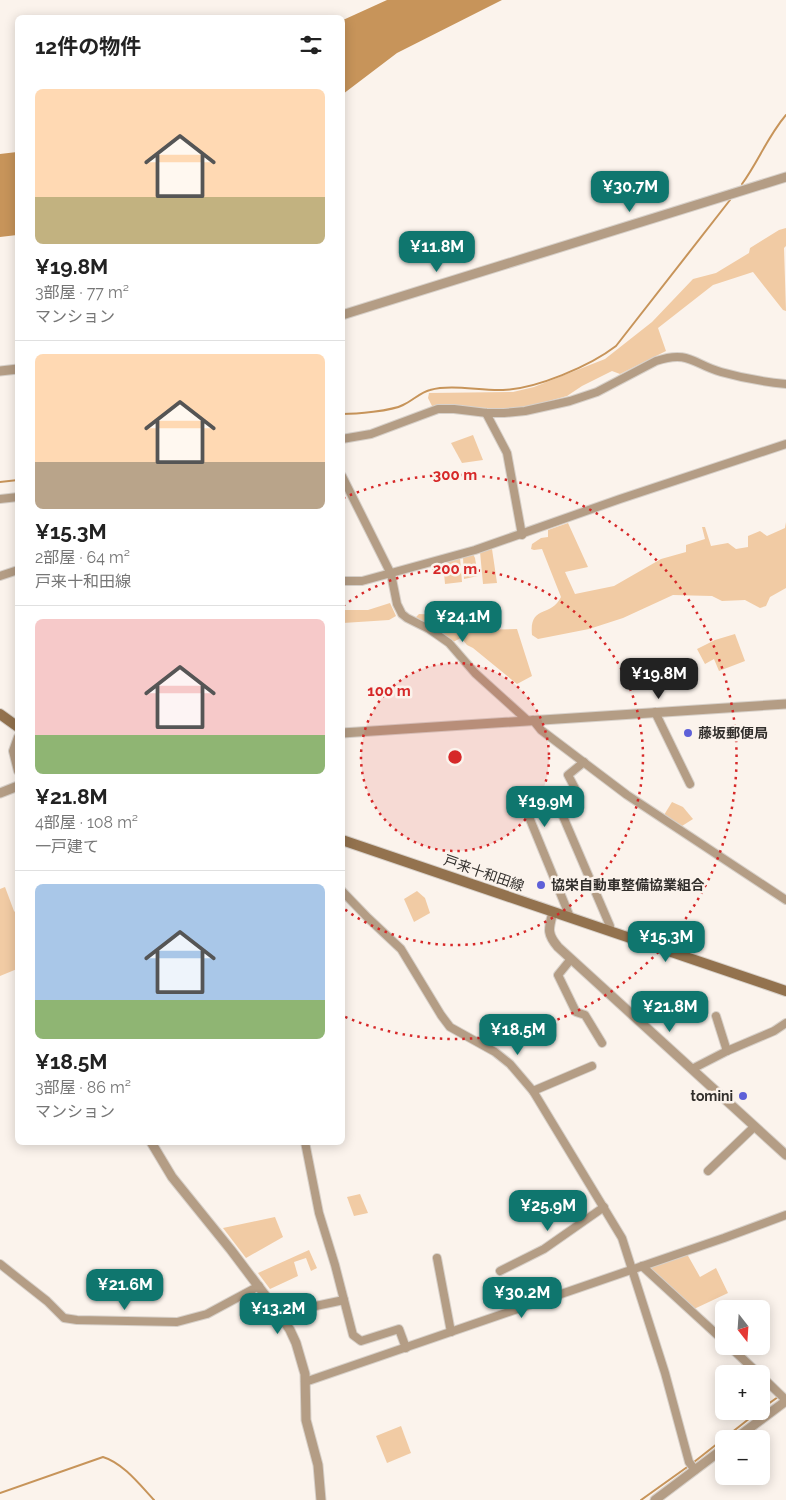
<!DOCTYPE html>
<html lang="ja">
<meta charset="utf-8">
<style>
body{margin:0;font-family:Raleway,"Noto Sans JP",sans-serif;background:#f2f2f2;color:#222;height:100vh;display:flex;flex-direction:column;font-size:19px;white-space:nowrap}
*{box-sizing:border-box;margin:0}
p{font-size:16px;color:#767676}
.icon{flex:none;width:28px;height:28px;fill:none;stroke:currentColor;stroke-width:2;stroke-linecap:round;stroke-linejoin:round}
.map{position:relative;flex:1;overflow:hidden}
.panel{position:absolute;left:15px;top:15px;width:330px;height:1130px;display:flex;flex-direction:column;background:#fff;border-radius:8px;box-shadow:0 2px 12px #0003}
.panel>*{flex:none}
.needle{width:32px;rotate:163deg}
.fabs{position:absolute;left:715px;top:1300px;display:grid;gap:10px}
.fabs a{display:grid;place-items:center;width:55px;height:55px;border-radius:8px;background:#fff;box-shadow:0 2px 12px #0003;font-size:25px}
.price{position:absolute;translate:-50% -42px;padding:0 11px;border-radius:10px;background:#0f766e;color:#fff;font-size:16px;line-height:32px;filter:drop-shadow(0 1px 2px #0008)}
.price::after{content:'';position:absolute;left:50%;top:30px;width:15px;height:11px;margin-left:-8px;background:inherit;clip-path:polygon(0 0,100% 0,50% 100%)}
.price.selected{background:#222;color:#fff}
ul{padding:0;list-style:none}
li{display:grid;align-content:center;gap:10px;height:265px;padding:0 20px}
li+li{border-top:1px solid #e0e0e0}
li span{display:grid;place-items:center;height:155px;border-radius:8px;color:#555}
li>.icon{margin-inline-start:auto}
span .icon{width:90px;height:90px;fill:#fffc;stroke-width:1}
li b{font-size:21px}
h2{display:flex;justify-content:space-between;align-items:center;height:60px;padding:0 20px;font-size:21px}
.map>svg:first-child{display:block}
.green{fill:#f1cba4}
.water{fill:#c7945a}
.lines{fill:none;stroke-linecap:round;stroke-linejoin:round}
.stream{stroke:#c7945a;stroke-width:2}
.minor-casing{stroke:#d7d0c9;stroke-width:10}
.tertiary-casing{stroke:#d7d0c9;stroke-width:11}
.secondary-casing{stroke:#d7d0c9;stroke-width:12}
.minor{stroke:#b49d85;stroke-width:8}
.tertiary{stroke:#b49d85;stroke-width:9}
.secondary{stroke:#93724e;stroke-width:10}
.ring{fill:none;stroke:#d62828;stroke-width:2.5;stroke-dasharray:2.5 5}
.poi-dot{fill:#5e60d8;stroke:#fbf3ec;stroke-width:2}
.labels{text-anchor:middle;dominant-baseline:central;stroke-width:5;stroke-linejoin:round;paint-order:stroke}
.poi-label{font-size:14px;font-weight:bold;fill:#322f2c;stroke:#fbf3ec;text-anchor:start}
.street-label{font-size:14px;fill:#322f2c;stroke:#fbf3ec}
.centre{fill:#d62828;stroke:#fbf3ec;stroke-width:2.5}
.ring-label{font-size:15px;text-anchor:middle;font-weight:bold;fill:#d62828;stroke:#fbf3ec;stroke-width:5;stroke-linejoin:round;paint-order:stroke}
</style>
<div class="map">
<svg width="786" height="1500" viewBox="0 0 786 1500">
<rect width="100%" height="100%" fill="#fbf3ec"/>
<g class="green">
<path d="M786,228v18l-2,2 2,63 -3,-1 -30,-38 -40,13 -55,43 8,23 -46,23 -8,-3 -30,15 -15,10 -47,13 -88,-3 -4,-8 1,-5 84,-1 21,-5 71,-28 47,-37 41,-43 23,-6 33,-20 1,-5 29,-18z"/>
<path d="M473,435l10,25 -21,3 -11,-20z"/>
<path d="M786,522v66l-16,9 -4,9 -6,2 -15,-8 -23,1 -10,-5 -39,-1 -50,23 -34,11 -51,10 -6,-4c-3,-31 19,-17 29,-38l-19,-48 -8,1 -3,-1 1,-5 9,-6 7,-1v-7l20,-7 20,44 -23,5 10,22 39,-8 47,-27 25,-7v-7l19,-6 -3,-12h3l6,19 17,-3 8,6 12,-2v-11l12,-5 7,5 18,-8z"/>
<path d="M492,549l5,34 -14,1 -3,-32z"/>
<path d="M473,554l2,4 3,18 -14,3 -1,-22z"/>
<path d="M460,558l2,24 -17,2 -2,-22z"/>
<path d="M390,603l6,13 -7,4 -46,3v-13h25z"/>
<path d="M419,614l46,2 11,14 41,-1 15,47 -15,8 -44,-36 -6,-3 -6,-7 -8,4 -37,-25z"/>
<path d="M735,634l10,27 -26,10 -5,-12 -9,5 -8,-15 18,-9z"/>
<path d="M672,802l11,5 10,12 -11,7 -18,-11z"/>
<path d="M5,887l9,24 3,3v55l-17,7v-87z"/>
<path d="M417,891l8,7 5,15 -16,9 -10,-23z"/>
<path d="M360,1194l8,19 -14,3 -7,-19z"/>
<path d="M275,1217l8,20 -37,21 -23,-30z"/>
<path d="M309,1250l8,18 -6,3 -5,-13 -12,4 4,14 -28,13 -12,-16z"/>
<path d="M687,1254l13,23 16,-9 12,25 -34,16 -42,-38v-6z"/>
<path d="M401,1426l10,27 -24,10 -11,-27z"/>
</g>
<g class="water">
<path d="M387,0h115l-105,53 -54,41v-74z"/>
<path d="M17,152v83l-17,2v-83z"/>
</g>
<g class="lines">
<g class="stream">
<path d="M742,184c16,-22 26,-48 44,-69"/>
<path d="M342,414c13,0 50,-3 61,-9 9,-4 18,-13 27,-15 22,-6 50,1 73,0 33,-1 87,-24 113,-44l114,-146"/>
<path d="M0,482l18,-2"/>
<path d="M761,1409l17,-12"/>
<path d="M694,1462l65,-51"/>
<path d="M0,1493l103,-36c20,6 37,28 51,43"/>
<path d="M641,1500l49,-35"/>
</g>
<defs>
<g id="minor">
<path d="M486,413l21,40 15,82"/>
<path d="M342,439l29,-5 67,-25h16l33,4h17l21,-2 45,-10 27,-9 59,-31c33,-11 37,3 65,11 21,6 44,10 65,12"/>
<path d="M342,476l49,98 6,30 5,10 5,4 22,11 20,14 26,30 52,47"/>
<path d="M0,499l18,-2"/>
<path d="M0,576l18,-6"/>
<path d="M342,581h20l113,-31 145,-51 166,-55"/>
<path d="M655,712l35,72"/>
<path d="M533,720l8,10 86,65 159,105"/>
<path d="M18,737l-5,14 5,20"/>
<path d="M556,800l54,126 -2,4"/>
<path d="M342,891l26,27 33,31 40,66 9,12 45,25 15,12 23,27 89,147 43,135 24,89 6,8"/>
<path d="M570,917l-43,-105 50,-20 -9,-17 16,-13"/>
<path d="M571,959l-13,16 18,37 9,3 17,28"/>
<path d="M716,1016l11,35"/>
<path d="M692,1069l35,-18 47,-20 12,-8"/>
<path d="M533,1091l59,-25"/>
<path d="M305,1142l14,71 16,52 18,70 8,6 38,-12 7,19"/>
<path d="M708,1171l46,-44"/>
<path d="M437,1258l14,74"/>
<path d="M0,1264l47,37 17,17 13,2 100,2 30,-8 52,-28"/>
<path d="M642,1266l82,75"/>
<path d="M500,1271l44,-22 60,-42"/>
<path d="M280,1315l7,-3 57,-12"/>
<path d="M729,1346l30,28"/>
<path d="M761,1376l25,24"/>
<path d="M305,1382l419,-144 62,-23"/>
</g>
<g id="tertiary">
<path d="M342,315l444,-138"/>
<path d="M0,371l18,-2"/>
<path d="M342,733l444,-29"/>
<path d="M0,793l18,-7"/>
<path d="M553,912c-4,16 -7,21 5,35l228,208"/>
<path d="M151,1142l21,35 59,73 49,65 10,15 6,13 9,31 1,46 12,45 3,35"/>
<path d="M735,1439l51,-38"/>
<path d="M655,1500l69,-52"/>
</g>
<g id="secondary">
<path d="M0,714l18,13"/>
<path d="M342,840l444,151"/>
</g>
</defs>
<use href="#minor" class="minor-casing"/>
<use href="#tertiary" class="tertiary-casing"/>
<use href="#secondary" class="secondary-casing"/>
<use href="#minor" class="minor"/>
<use href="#tertiary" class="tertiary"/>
<use href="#secondary" class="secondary"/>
</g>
<circle cx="455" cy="757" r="94" fill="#d62828" fill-opacity=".12"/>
<g class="ring">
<circle cx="455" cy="757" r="94"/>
<path d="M343 606A188 188 0 1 1 343 908"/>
<path d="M343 498A282 282 0 1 1 343 1016"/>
</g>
<g class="poi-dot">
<circle cx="688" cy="733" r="5"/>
<circle cx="541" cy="885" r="5"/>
<circle cx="743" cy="1096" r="5"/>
</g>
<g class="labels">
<g class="poi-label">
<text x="698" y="733">藤坂郵便局</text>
<text x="551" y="885">協栄自動車整備協業組合</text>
<text x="733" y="1096" text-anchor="end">tomini</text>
</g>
<g class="street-label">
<text transform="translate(484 873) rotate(19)">戸来十和田線</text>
</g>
</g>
<circle cx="455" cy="757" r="8" class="centre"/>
<g class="ring-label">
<text x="455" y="480">300 m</text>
<text x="455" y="574">200 m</text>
<text x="389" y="696">100 m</text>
</g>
</svg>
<div class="fabs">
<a><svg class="needle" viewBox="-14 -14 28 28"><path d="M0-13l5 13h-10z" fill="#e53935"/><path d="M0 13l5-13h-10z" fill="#767676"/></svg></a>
<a>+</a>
<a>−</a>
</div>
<b class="price" style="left:630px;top:213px">¥30.7M</b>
<b class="price" style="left:437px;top:273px">¥11.8M</b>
<b class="price" style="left:463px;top:643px">¥24.1M</b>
<b class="price selected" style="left:659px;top:700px">¥19.8M</b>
<b class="price" style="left:545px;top:828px">¥19.9M</b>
<b class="price" style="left:666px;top:963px">¥15.3M</b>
<b class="price" style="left:670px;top:1033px">¥21.8M</b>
<b class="price" style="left:518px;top:1056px">¥18.5M</b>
<b class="price" style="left:548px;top:1232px">¥25.9M</b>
<b class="price" style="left:125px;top:1311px">¥21.6M</b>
<b class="price" style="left:522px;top:1319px">¥30.2M</b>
<b class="price" style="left:278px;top:1335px">¥13.2M</b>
<section class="panel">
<h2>12件の物件<svg class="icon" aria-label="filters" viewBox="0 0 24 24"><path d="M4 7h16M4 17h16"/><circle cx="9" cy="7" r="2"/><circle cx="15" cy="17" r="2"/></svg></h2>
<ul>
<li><span style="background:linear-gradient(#ffd9b3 70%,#c2b280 0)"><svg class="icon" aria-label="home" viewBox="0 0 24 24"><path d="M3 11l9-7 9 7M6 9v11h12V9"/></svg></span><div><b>¥19.8M</b><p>3部屋 · 77 m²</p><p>マンション</p></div></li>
<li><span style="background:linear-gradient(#ffd9b3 70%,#b9a48a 0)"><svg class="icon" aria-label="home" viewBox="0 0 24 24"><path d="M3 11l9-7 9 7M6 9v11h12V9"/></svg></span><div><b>¥15.3M</b><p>2部屋 · 64 m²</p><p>戸来十和田線</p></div></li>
<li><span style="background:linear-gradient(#f6c9c9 75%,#8fb573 0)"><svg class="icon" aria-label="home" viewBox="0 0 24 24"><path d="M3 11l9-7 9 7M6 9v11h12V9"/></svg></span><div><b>¥21.8M</b><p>4部屋 · 108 m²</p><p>一戸建て</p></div></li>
<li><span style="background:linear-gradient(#a9c7e8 75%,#8fb573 0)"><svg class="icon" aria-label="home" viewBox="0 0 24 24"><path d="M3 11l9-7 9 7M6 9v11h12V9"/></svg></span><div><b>¥18.5M</b><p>3部屋 · 86 m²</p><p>マンション</p></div></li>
</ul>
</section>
</div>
